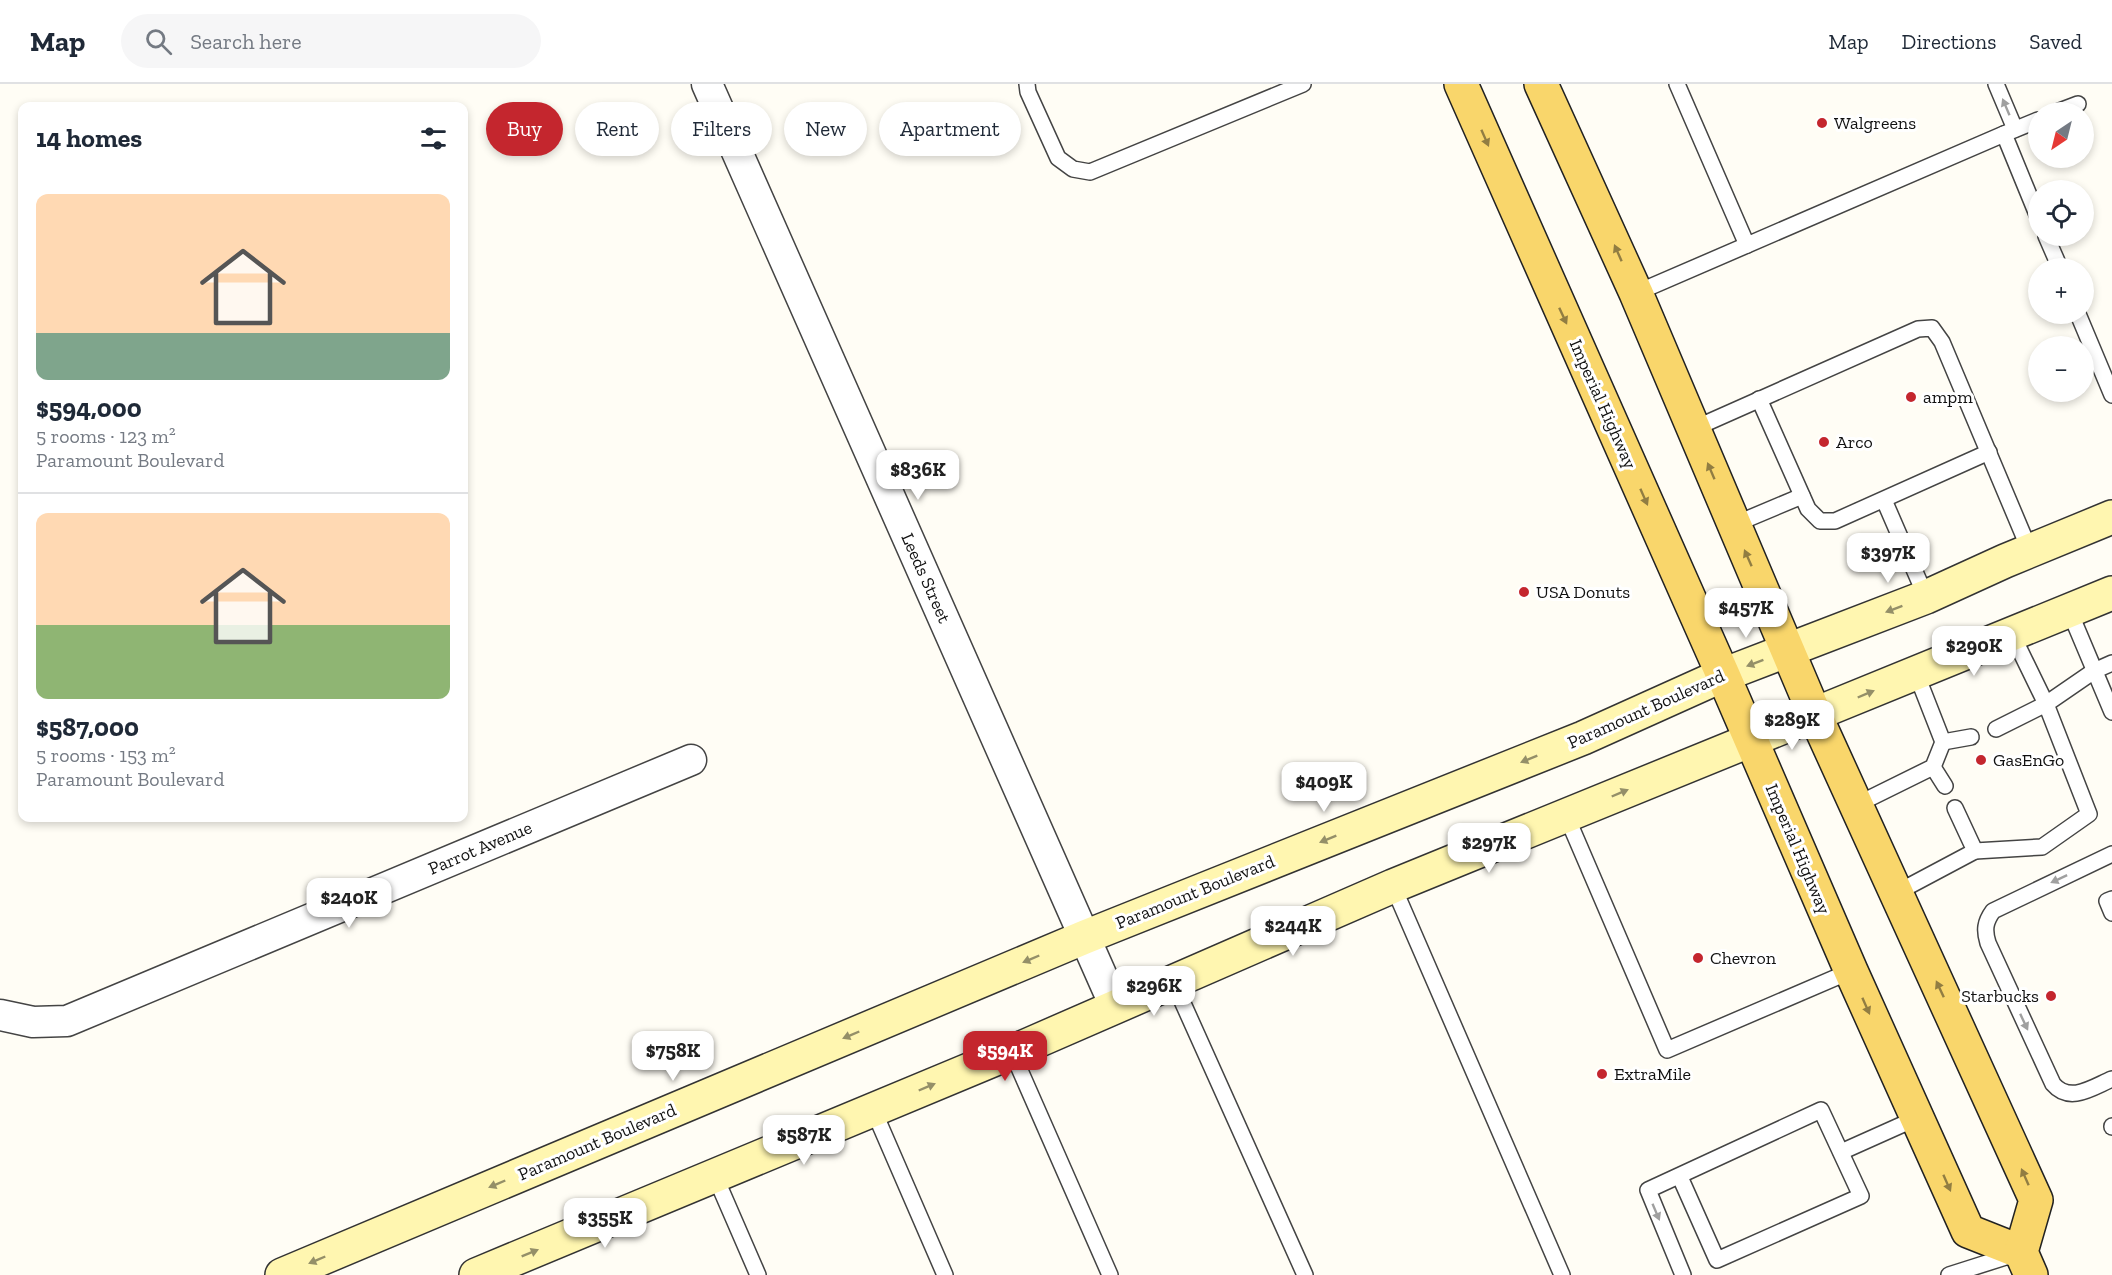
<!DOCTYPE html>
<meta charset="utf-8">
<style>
body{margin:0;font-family:"Zilla Slab",serif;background:#f6f6f7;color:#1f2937;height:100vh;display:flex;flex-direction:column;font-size:22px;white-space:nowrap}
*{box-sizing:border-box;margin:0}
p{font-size:20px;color:#747a83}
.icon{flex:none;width:33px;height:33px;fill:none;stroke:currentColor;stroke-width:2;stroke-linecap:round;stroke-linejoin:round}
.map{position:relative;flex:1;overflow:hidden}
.drawer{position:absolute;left:18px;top:18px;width:450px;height:720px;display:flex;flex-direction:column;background:#fff;border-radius:12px;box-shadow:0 3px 9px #0003}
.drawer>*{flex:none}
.banner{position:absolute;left:486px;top:18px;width:570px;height:54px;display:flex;gap:12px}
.needle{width:39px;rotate:215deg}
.controls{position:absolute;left:2028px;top:18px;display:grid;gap:12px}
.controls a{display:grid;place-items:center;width:66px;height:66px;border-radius:50%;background:#fff;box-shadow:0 3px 9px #0003;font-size:30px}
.price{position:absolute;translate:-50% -51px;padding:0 14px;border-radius:12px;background:#fff;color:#222;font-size:20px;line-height:39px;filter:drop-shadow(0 2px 3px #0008)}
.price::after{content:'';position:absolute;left:50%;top:36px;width:18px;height:14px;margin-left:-9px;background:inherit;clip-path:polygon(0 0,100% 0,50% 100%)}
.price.active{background:#c4262e;color:#fff}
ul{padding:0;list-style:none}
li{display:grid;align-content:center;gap:12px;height:318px;padding:0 18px}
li+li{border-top:2px solid #e0e1e3}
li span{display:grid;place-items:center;height:186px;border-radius:12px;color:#555}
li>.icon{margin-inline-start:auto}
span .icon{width:108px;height:108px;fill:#fffc;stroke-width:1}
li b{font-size:26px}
h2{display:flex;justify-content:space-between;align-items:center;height:72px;padding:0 18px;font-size:26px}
.tag{padding:0 21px;border-radius:27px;background:#fff;box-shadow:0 3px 9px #0003;font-size:21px;line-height:54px}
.tag.active{background:#c4262e;color:#fff}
header{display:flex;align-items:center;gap:36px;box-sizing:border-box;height:84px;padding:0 30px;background:#fff;border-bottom:2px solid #e0e1e3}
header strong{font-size:28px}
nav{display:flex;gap:33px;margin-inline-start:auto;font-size:21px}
.search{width:420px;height:54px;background:#f6f6f7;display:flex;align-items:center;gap:15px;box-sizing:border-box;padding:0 21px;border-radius:33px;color:#747a83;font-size:22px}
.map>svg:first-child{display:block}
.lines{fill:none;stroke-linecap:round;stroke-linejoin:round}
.service-casing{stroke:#444;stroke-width:18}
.minor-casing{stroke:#444;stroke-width:33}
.secondary-casing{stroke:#333;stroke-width:36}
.primary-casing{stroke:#222;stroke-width:36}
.service{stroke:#fff;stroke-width:15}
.minor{stroke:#fff;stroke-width:30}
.secondary{stroke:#fff6b0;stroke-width:33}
.primary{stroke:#f9d66b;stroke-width:33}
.oneway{fill:#a0a0a0}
.oneway2{fill:#917d42}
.oneway3{fill:#948f68}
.poi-dot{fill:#c4262e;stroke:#fff;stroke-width:2}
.labels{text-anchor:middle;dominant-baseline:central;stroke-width:6;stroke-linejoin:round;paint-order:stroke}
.poi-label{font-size:18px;fill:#111;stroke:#fff;text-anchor:start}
.street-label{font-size:18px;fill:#111;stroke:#fff}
</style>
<header>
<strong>Map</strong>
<div class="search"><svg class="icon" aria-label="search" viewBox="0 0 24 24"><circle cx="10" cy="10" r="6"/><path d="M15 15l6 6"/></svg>Search here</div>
<nav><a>Map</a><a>Directions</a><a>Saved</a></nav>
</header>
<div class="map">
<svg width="2112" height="1191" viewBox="0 0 2112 1191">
<rect width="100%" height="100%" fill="#fffdf5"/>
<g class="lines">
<defs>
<g id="service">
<path d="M1027,0l1,8 30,66 15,11 17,3 213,-88"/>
<path d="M1677,0l70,161"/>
<path d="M1996,0l19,45"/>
<path d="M2057,28l21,-8"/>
<path d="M2038,36l-34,14 34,83"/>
<path d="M2046,152l14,32"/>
<path d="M1636,209l368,-159"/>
<path d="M2078,230l34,81"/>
<path d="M1759,315l49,110 12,12h15l154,-69"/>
<path d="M1693,345l225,-100 14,-1 10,14 88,209"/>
<path d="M1884,416l42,97"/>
<path d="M1733,441l69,-29"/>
<path d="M2069,526l43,102"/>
<path d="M1996,645l50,-25 48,-33 18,-8"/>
<path d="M1943,658l28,-5"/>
<path d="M1933,683l12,19"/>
<path d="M1856,721l77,-38 10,-25 -27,-69"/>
<path d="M1566,731l101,235 184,-79"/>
<path d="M1975,767l67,-4 47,-33 -43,-110 -34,-70"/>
<path d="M2112,770l-119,57c-8,11 -9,19 -5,32l65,141c17,20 40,3 59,-5"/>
<path d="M1393,802l169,389"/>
<path d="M1896,809l79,-42 -20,-43"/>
<path d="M2112,815l-5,2 5,12"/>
<path d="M1173,897l132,294"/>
<path d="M1012,968l98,223"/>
<path d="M873,1025l72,166"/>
<path d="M2112,1042v1"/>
<path d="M1841,1068l76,-34"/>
<path d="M715,1092l43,99"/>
<path d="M1680,1093l37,83 144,-64 -40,-86 -173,80 35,85"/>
<path d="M1949,1191l66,-21"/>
</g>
<g id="minor">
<path d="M707,0l408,922"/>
<path d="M0,931l33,7 34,-1 624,-261"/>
</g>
<g id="secondary">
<path d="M282,1191l803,-338 498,-199 140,-63 203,-78 79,-36 107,-44"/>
<path d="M476,1191l536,-223 381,-166 719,-293"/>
</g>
<g id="primary">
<path d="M1461,0l262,591 128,296 117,260 53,21"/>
<path d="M1541,0l95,209 179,422 221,485 -15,52 10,23"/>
</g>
</defs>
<use href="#service" class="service-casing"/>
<use href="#minor" class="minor-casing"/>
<use href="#secondary" class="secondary-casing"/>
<use href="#primary" class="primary-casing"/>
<use href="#service" class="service"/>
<use href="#minor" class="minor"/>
<use href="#secondary" class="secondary"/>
<use href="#primary" class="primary"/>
</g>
<defs><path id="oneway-solid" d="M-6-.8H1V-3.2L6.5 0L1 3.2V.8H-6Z" transform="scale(1.5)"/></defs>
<g class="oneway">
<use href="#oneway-solid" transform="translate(2006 23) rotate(-113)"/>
<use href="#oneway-solid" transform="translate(2059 795) rotate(155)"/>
<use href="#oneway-solid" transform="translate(2024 938) rotate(65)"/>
<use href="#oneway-solid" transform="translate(1656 1128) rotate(67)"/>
</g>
<g class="oneway2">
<use href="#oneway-solid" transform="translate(1485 54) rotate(66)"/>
<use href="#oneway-solid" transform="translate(1618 169) rotate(-114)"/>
<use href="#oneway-solid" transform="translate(1563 232) rotate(65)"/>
<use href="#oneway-solid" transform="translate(1711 387) rotate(-113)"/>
<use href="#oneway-solid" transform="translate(1644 413) rotate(66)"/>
<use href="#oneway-solid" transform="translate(1748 474) rotate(-114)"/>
<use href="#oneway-solid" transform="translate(1940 905) rotate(-115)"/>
<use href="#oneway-solid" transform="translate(1866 922) rotate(66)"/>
<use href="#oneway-solid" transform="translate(2025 1093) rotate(-114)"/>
<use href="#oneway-solid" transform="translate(1947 1099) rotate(66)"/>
</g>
<g class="oneway3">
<use href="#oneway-solid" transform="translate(1894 525) rotate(159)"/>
<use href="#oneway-solid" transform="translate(1755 579) rotate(159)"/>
<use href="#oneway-solid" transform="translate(1866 610) rotate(-23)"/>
<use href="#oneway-solid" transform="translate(1529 675) rotate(158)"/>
<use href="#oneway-solid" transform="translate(1620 709) rotate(-23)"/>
<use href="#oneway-solid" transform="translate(1328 755) rotate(158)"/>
<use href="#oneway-solid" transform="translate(1031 875) rotate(157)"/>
<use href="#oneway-solid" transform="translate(851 951) rotate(157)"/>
<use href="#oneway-solid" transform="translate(927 1003) rotate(-23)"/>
<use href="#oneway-solid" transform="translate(497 1100) rotate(157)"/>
<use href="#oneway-solid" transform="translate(530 1169) rotate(-22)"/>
<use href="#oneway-solid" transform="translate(317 1176) rotate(157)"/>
</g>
<g class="poi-dot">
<circle cx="1822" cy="39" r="6"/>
<circle cx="1911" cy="313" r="6"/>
<circle cx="1824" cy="358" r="6"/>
<circle cx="1524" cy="508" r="6"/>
<circle cx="1981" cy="676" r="6"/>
<circle cx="1698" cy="874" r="6"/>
<circle cx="2051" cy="912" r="6"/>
<circle cx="1602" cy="990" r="6"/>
</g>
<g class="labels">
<g class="poi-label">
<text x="1834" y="39">Walgreens</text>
<text x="1923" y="313">ampm</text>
<text x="1836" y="358">Arco</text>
<text x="1536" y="508">USA Donuts</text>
<text x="1993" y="676">GasEnGo</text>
<text x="1710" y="874">Chevron</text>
<text x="2039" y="912" text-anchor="end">Starbucks</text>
<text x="1614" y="990">ExtraMile</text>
</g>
<g class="street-label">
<text transform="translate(1603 320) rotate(66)">Imperial Highway</text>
<text transform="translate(926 494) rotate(66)">Leeds Street</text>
<text transform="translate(1646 625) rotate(-24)">Paramount Boulevard</text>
<text transform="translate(480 764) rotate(-23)">Parrot Avenue</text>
<text transform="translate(1798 765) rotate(67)">Imperial Highway</text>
<text transform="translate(1195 808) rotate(-22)">Paramount Boulevard</text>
<text transform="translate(597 1058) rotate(-23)">Paramount Boulevard</text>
</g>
</g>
</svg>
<div class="controls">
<a><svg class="needle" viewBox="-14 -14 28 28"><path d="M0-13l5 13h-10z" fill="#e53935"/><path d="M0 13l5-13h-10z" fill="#747a83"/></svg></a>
<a><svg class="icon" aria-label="locate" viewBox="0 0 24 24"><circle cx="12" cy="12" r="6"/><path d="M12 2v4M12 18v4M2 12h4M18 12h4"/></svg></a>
<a>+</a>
<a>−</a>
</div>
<b class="price" style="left:918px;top:417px">$836K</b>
<b class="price" style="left:1888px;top:500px">$397K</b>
<b class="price" style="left:1746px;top:555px">$457K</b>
<b class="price" style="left:1974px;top:593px">$290K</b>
<b class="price" style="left:1792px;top:667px">$289K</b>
<b class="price" style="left:1324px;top:729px">$409K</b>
<b class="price" style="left:1489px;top:790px">$297K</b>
<b class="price" style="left:349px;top:845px">$240K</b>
<b class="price" style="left:1293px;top:873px">$244K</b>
<b class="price" style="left:1154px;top:933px">$296K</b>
<b class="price" style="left:673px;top:998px">$758K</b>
<b class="price active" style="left:1005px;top:998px">$594K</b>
<b class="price" style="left:804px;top:1082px">$587K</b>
<b class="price" style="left:605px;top:1165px">$355K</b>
<div class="banner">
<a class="tag active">Buy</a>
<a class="tag">Rent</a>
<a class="tag">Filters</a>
<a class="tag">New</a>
<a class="tag">Apartment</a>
</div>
<section class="drawer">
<h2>14 homes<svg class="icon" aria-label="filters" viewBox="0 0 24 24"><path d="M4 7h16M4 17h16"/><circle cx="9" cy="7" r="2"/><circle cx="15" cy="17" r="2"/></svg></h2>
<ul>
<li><span style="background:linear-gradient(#ffd9b3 75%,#7fa58c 0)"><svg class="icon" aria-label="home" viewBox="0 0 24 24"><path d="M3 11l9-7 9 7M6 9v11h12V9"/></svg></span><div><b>$594,000</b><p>5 rooms · 123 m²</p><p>Paramount Boulevard</p></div></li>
<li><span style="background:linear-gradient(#ffd9b3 60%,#8fb573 0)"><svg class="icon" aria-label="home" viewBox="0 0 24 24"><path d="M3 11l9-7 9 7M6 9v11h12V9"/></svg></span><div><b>$587,000</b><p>5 rooms · 153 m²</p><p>Paramount Boulevard</p></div></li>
</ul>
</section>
</div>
